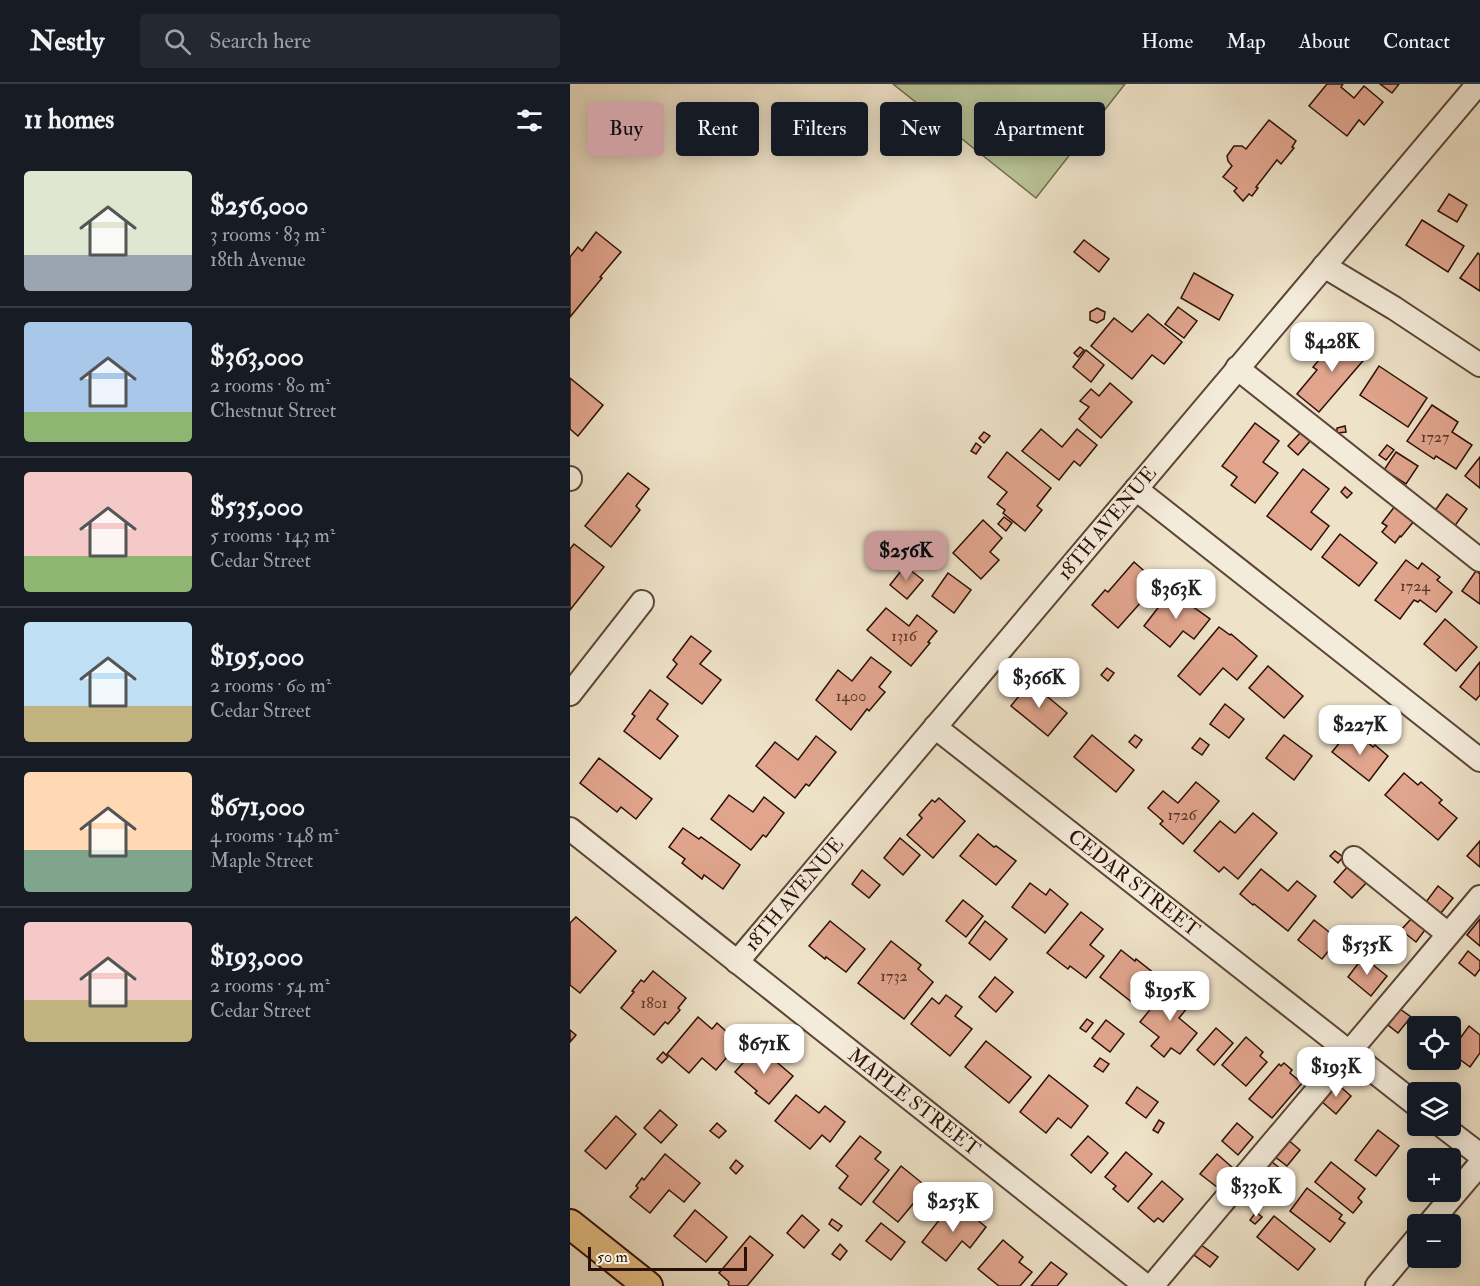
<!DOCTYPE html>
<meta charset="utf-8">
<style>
body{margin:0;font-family:"IM FELL Double Pica",serif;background:#242831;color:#f1f3f6;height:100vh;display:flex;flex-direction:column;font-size:22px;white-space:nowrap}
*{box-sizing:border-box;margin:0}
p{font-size:20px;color:#9ea1a6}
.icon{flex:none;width:33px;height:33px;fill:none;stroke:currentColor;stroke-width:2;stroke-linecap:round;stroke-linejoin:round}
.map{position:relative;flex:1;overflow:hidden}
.drawer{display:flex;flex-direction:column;background:#171b24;width:570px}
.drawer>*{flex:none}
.hud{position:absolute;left:18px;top:18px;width:570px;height:54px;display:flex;gap:12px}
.controls{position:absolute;left:837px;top:932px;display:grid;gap:12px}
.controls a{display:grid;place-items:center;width:54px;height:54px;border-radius:6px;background:#171b24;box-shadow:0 3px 15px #0003;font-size:30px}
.scale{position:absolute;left:18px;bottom:15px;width:159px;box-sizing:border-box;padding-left:6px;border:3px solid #2c0f05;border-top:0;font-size:16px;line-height:21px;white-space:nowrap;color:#2c0f05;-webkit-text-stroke:4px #f4ecdb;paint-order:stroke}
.price{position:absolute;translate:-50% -51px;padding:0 14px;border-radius:12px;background:#fff;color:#222;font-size:20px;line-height:39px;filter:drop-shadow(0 2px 3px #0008)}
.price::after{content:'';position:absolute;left:50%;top:36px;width:18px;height:14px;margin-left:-9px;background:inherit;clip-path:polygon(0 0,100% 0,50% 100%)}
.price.on{background:#c59692;color:#111}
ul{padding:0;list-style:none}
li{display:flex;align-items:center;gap:18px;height:150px;padding:0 24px}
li+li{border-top:2px solid #363941}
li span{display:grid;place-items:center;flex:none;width:168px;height:120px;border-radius:6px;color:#555}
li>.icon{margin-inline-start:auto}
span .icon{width:72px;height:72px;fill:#fffc;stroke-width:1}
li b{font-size:26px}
h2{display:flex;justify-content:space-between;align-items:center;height:72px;padding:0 24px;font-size:26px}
.tag{padding:0 21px;border-radius:6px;background:#171b24;box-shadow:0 3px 15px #0003;font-size:21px;line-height:54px}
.tag.on{background:#c59692;color:#111}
header{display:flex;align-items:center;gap:36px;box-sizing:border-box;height:84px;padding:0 30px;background:#171b24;border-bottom:2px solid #363941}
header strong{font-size:28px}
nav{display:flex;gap:33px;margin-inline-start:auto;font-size:21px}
.search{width:420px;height:54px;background:#242831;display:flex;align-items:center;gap:15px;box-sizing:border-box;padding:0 21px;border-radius:6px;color:#9ea1a6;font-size:22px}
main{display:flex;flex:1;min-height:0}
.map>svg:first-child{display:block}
.green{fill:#b8c396;stroke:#72694e;stroke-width:1.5}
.building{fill:#e1a58e;stroke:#2c0f05;stroke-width:1.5}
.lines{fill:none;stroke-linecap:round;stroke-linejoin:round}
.minor-casing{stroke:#5c4436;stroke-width:26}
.major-casing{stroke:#2c0f05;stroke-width:32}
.minor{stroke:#f4ecdb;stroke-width:22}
.major{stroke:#e7c184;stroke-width:28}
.labels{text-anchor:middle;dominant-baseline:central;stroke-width:4.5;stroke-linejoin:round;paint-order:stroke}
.number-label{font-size:16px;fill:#593427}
.street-label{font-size:20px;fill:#2c0f05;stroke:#f4ecdb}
</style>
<header>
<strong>Nestly</strong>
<div class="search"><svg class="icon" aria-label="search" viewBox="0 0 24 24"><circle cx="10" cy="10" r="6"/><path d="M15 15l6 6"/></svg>Search here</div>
<nav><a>Home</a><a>Map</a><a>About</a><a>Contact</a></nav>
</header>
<main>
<section class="drawer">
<h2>11 homes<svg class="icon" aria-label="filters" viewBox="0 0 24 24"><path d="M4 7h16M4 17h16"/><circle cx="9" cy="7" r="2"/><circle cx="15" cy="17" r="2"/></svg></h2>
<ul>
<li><span style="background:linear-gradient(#dfe7d0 70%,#9aa5b1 0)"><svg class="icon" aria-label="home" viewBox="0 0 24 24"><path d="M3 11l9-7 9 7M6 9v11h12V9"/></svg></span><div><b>$256,000</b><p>3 rooms · 83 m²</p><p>18th Avenue</p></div></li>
<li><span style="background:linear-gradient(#a9c7e8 75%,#8fb573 0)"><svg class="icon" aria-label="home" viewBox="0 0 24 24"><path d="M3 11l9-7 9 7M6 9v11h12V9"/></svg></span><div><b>$363,000</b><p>2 rooms · 80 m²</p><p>Chestnut Street</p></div></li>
<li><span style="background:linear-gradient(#f6c9c9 70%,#8fb573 0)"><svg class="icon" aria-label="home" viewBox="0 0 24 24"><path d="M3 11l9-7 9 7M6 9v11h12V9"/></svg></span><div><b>$535,000</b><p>5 rooms · 143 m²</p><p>Cedar Street</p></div></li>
<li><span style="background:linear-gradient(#bfe0f5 70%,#c2b280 0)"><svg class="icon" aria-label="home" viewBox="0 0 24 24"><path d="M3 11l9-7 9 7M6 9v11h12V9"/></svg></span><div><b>$195,000</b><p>2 rooms · 60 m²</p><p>Cedar Street</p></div></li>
<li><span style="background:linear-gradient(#ffd9b3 65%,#7fa58c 0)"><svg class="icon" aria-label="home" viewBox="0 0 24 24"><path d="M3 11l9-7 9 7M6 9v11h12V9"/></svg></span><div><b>$671,000</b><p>4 rooms · 148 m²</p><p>Maple Street</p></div></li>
<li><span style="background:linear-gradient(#f6c9c9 65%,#c2b280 0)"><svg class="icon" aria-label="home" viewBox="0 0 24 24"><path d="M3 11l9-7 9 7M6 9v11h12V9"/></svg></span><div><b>$193,000</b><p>2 rooms · 54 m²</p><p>Cedar Street</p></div></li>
</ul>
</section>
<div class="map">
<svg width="910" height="1202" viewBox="0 0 910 1202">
<rect width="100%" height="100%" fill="#eee2c8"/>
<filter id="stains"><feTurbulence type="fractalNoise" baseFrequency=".00333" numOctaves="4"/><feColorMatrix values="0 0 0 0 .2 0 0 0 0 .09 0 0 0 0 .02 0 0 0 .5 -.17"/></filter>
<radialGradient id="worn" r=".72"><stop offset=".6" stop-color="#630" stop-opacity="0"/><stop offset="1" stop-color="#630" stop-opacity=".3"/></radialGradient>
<path class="green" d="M323,0h232l-89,114z"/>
<g class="building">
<path d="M757,0h16l-2,3 13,11 10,-12 19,16 -19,23 -5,-5 -12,16 -38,-30z"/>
<path d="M810,0h19l-7,9z"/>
<path d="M699,36l27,21 -4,6 2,1 -13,16 -4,-4 -21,27 2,1 -6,8 -3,-2 -6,7 -9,-10 3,-3 -14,-11 9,-11 -4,-5 -1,-5 7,-10h8l4,3z"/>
<path d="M879,110l18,11 -10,17 -19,-11z"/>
<path d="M852,136l42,26 -16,26 -42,-27z"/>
<path d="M26,148l25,20 -21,25 2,1 -32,39v-60l8,-10 4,4z"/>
<path d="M514,156l25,19 -10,13 -25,-20z"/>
<path d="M908,169l2,2v36l-20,-13z"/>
<path d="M624,189l39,22 -14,25 -38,-22z"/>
<path d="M608,223l19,14 -13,17 -19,-14z"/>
<path d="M527,224l8,4 -1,7 -7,4 -7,-3v-8z"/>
<path d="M578,230l34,28 -18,22 -12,-9 -20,24 -41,-33 23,-28 18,14z"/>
<path d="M775,252l23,19 -49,57 -22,-18 20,-24 -4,-3 15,-18 4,3z"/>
<path d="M510,263l4,3 -6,7 -4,-4z"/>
<path d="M516,266l18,15 -13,17 -18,-15z"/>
<path d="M809,282l48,32 -19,29 -48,-32z"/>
<path d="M0,294l33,27 -25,31 -8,-7z"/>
<path d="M540,299l22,19 -31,36 -22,-19 10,-12 -9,-6 11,-12 8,7z"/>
<path d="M862,321l26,17 -6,10 20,13 -16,24 -20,-13 -2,3 -27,-18z"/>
<path d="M685,339l24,18 -16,21 15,11 -23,30 -24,-18 6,-8 -15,-11z"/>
<path d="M775,342l1,6 -9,1v-5z"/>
<path d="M471,345l21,18 15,-18 20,16 -17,21 -6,-5 -15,19 -37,-29z"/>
<path d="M414,348l6,4 -6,7 -5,-5z"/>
<path d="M731,348l10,8 -13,15 -10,-9z"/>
<path d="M406,359l5,4 -5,7 -5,-3z"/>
<path d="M817,361l7,5 -8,10 -7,-5z"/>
<path d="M437,368l44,36 -14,18 5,4 -17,21 -22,-18 2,-3 -8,-6 10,-12 -19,-15z"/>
<path d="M826,368l22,14 -12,18 -22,-14z"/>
<path d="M910,373v31l-15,-12z"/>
<path d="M733,385l26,20 -18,23 18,14 -18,24 -44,-34z"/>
<path d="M58,389l21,16 -13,17 4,4 -29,37 -26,-21z"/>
<path d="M775,403l7,6 -5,5 -6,-6z"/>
<path d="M877,410l20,15 -13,18 -20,-15z"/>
<path d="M825,422l19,15 -13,16 -1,-1 -5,7 -13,-11 5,-6 -5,-3z"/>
<path d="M434,433l8,6 -6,8 -8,-7z"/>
<path d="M413,436l19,18 -12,14 9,8 -18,19 -28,-26z"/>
<path d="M770,450l37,29 -18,23 -37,-29z"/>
<path d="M4,460l30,23 -34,43v-61z"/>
<path d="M836,476l12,9 4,-6 18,14 -3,3 15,12 -16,20 -16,-12 -2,2 -4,-2 -14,19 -25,-19z"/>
<path d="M564,478l24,21 -40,45 -26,-23 13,-15 3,2z"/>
<path d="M335,482l18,14 -16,19 -17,-14z"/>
<path d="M906,487l4,3v30l-18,-13z"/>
<path d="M378,489l23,17 -17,23 -22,-17z"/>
<path d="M601,507l39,28 -16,20 -11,-8 -13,16 -26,-21z"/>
<path d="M316,524l23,18 8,-11 20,16 -9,11 2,1 -19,23 -44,-36z"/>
<path d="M875,535l32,28 -21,24 -32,-27z"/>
<path d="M649,543l11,8 1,-1 26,22 -20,24 -14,-12 -23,27 -22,-19z"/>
<path d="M121,552l20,15 -11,13 21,16 -19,24 -35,-27 10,-13 -4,-4z"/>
<path d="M301,573l20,15 -12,15 6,5 -16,19 -2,-2 -16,21 -35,-30 22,-30 14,11z"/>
<path d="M910,578v33l-4,5 -16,-13z"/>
<path d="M698,582l35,30 -19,22 -35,-30z"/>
<path d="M537,584l7,5 -6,8 -7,-6z"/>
<path d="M460,598l37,31 -19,23 -37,-30z"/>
<path d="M80,606l18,14 -11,15 21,17 -18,23 -36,-28 11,-15 -3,-2z"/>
<path d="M655,620l19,15 -15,19 -19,-14z"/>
<path d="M779,647l15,12 2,-2 7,6 2,-2 13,11 -19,25 -37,-29z"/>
<path d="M522,651l42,35 -18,22 -42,-35z"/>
<path d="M565,651l7,5 -6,8 -7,-6z"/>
<path d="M714,651l28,21 -18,24 -28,-22z"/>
<path d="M246,652l20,16 -27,34 -3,-2 -11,14 -39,-32 19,-24 23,18z"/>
<path d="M630,654l9,7 -7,10 -10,-7z"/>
<path d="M29,674l53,41 -16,20 -15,-12 -4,5 -37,-29z"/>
<path d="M834,689l14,12 3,-3 21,18 -3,3 18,15 -19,22 -53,-45z"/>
<path d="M626,698l23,19 -36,43 -23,-20 3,-3 -15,-13 15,-17 15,12z"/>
<path d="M159,711l24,17 11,-15 20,16 -18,24 -3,-2 -12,15 -40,-31z"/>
<path d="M369,714l26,23 -32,37 -26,-23 15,-17 -3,-3 13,-15 3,2z"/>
<path d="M683,729l24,20 -39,46 -14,-12 -5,5 -25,-21 26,-30 15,12z"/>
<path d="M113,744l16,11 2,-2 39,28 -17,24 -19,-14 -2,4 -20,-16 3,-4 -16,-12z"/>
<path d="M408,750l16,13 2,-1 20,15 -20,24 -36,-29z"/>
<path d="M330,754l20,17 -17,20 -19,-17z"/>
<path d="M910,757v26l-13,-11z"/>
<path d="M765,767l8,6 -5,6 -8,-7z"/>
<path d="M779,781l19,16 -16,17 -18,-16z"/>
<path d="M691,785l27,22 9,-10 19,15 -28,35 -34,-27 -1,1 -13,-11z"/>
<path d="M292,786l18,15 -11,13 -17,-14z"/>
<path d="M460,799l16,12 4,-6 18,15 -23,29 -33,-26z"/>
<path d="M868,802l15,12 -12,15 -15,-11z"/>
<path d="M393,816l20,16 -17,21 -20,-16z"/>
<path d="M511,828l22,17 -13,16 14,11 -18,22 -16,-12 -2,3 -21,-16z"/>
<path d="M6,833l40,34 -36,42 -10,-8v-62z"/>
<path d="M841,835l14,11 -9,12 -15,-12z"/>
<path d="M910,835v27l-13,-11z"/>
<path d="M744,836l24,19 -16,20 -24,-19z"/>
<path d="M260,837l35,28 -19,23 -20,-15 -1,2 -16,-13z"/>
<path d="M415,837l22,18 -17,21 -21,-17z"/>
<path d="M321,857l30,24 -3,4 15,13 -29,37 -46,-36z"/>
<path d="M551,866l14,11 1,-2 24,19 -22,29 -38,-30z"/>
<path d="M898,867l12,10v8l-5,7 -16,-13z"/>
<path d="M793,873l24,19 -16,20 -23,-19z"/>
<path d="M83,887l33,27 -8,10 2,2 -12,14 -3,-2 -11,13 -33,-27 13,-16 -2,-1 9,-11 3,2z"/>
<path d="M425,893l18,15 -17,20 -17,-15z"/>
<path d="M600,901l22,17 -13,16 18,15 -17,21 -9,-6 -7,9 -13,-11 8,-9 -19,-15z"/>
<path d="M376,911l16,12 -7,9 17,13 -22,27 -39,-32 21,-26 7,6z"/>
<path d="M830,925l11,8 -13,16 -10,-8z"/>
<path d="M128,933l14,12 5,-6 22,20 -23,27 -14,-12 -13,15 -22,-19z"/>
<path d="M517,935l6,4 -7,9 -6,-4z"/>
<path d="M536,936l18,14 -14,18 -18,-14z"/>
<path d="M899,942l11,9v18l-10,14 -20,-15z"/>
<path d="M646,944l17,15 -19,22 -17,-15z"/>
<path d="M0,946l6,5 -6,7z"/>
<path d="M676,953l17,15 -3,4 7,6 -21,24 -24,-21z"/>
<path d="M416,957l45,36 -22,26 -44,-36z"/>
<path d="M188,962l35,30 -24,28 -14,-11 2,-2 -22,-19z"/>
<path d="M93,968l5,5 -6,6 -5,-4z"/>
<path d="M530,974l9,6 -6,8 -9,-6z"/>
<path d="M714,979l8,7 -2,3 12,10 -30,35 -23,-19 30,-35 2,2z"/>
<path d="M479,991l39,31 -17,22 -13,-10 -12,15 -26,-21z"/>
<path d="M766,999l15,13 -15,18 -15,-13z"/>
<path d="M567,1003l21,15 -12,16 -20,-15z"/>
<path d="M226,1011l23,18 6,-7 20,16 -15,20 -8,-7 -12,14 -35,-28z"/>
<path d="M90,1026l17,15 -16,18 -17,-15z"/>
<path d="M46,1032l20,18 -30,35 -21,-18z"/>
<path d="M589,1036l5,3 -6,10 -5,-3z"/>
<path d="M147,1039l9,8 -7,7 -9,-7z"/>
<path d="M667,1039l16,14 -15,18 -16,-14z"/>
<path d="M808,1046l21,16 -23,30 -21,-16z"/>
<path d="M290,1052l21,16 -6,7 14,11 -28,35 -22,-17 9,-12 -12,-10z"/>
<path d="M518,1052l20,17 -17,20 -20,-18z"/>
<path d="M717,1055l13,11 -13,16 -13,-10z"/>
<path d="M556,1068l26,22 -24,28 -15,-13 3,-3 -11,-9z"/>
<path d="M95,1070l35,29 -16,19 -15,-12 -19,23 -20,-16 8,-9 -2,-2 6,-8 2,2z"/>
<path d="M647,1070l16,14 -16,19 -17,-13z"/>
<path d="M166,1076l7,6 -7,8 -6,-6z"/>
<path d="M701,1077l18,15 -12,14 -18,-14z"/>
<path d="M761,1078l34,27 -7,9 4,4 -9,11 -38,-31z"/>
<path d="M331,1082l26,21 -29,35 -25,-20z"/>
<path d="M592,1097l21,18 -20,23 -5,-4 -4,4 -16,-14z"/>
<path d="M737,1104l35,27 -3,4 6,4 -15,19 -40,-31z"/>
<path d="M380,1122l17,12 3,-4 16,13 -16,21 -8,-7 -16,20 -24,-19z"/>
<path d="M125,1126l32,27 -21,25 -32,-26z"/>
<path d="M686,1128l6,5 -7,7 -5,-4z"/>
<path d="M232,1131l17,15 -15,18 -17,-15z"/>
<path d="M704,1132l41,33 -17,21 -41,-33z"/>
<path d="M262,1135l10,7 -4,5 -9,-7z"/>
<path d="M311,1139l24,19 -14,18 -25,-19z"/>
<path d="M180,1152l23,19 -26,31h-17l-2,-2 1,-2 -10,-9z"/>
<path d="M433,1156l20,17 -4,5 13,10 -12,14h-21l-21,-17z"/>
<path d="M270,1160l7,7 -7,9 -8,-6z"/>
<path d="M631,1161l17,12 -8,10 -16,-12z"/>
<path d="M481,1178l16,12 -10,12h-26z"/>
</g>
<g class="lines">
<defs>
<g id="minor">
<path d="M754,182l70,42 86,57"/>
<path d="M667,284l243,192"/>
<path d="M0,394v1"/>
<path d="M566,405l344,271"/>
<path d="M0,610l72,-92"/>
<path d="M365,643l483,379"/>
<path d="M0,745l576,457"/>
<path d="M784,774l94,76"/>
<path d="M167,878l741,-878"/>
<path d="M871,1041l39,30"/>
<path d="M859,1140l51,-60"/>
<path d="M582,1202l328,-389"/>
<path d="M807,1202l41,-49"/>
</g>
<path id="major" d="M0,1140l78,62"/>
</defs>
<use href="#minor" class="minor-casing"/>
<use href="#major" class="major-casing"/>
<use href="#minor" class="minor"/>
<use href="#major" class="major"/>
</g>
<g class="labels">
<g class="number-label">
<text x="865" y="353">1727</text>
<text x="845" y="502">1724</text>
<text x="334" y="552">1316</text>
<text x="281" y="612">1400</text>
<text x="612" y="731">1726</text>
<text x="324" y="892">1732</text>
<text x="84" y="919">1801</text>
</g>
<g class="street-label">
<text transform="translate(537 439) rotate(-50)">18TH AVENUE</text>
<text transform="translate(564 799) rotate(38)">CEDAR STREET</text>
<text transform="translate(224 810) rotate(-50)">18TH AVENUE</text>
<text transform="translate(344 1018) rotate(38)">MAPLE STREET</text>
</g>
</g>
<rect width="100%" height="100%" filter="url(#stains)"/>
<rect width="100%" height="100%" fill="url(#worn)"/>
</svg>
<div class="controls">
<a><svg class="icon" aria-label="locate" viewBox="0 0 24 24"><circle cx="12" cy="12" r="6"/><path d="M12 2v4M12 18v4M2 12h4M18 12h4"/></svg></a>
<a><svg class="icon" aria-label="layers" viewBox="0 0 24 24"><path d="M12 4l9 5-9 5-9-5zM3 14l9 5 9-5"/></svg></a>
<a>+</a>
<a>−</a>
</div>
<div class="scale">50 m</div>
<b class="price" style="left:762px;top:289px">$428K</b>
<b class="price on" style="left:336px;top:498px">$256K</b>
<b class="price" style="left:606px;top:536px">$363K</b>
<b class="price" style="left:469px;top:625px">$366K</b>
<b class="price" style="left:790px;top:672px">$227K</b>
<b class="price" style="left:797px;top:892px">$535K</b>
<b class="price" style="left:600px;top:938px">$195K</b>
<b class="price" style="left:194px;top:991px">$671K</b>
<b class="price" style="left:766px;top:1014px">$193K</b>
<b class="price" style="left:686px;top:1134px">$330K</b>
<b class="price" style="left:383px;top:1149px">$253K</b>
<div class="hud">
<a class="tag on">Buy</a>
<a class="tag">Rent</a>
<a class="tag">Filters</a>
<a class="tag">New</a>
<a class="tag">Apartment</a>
</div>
</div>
</main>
